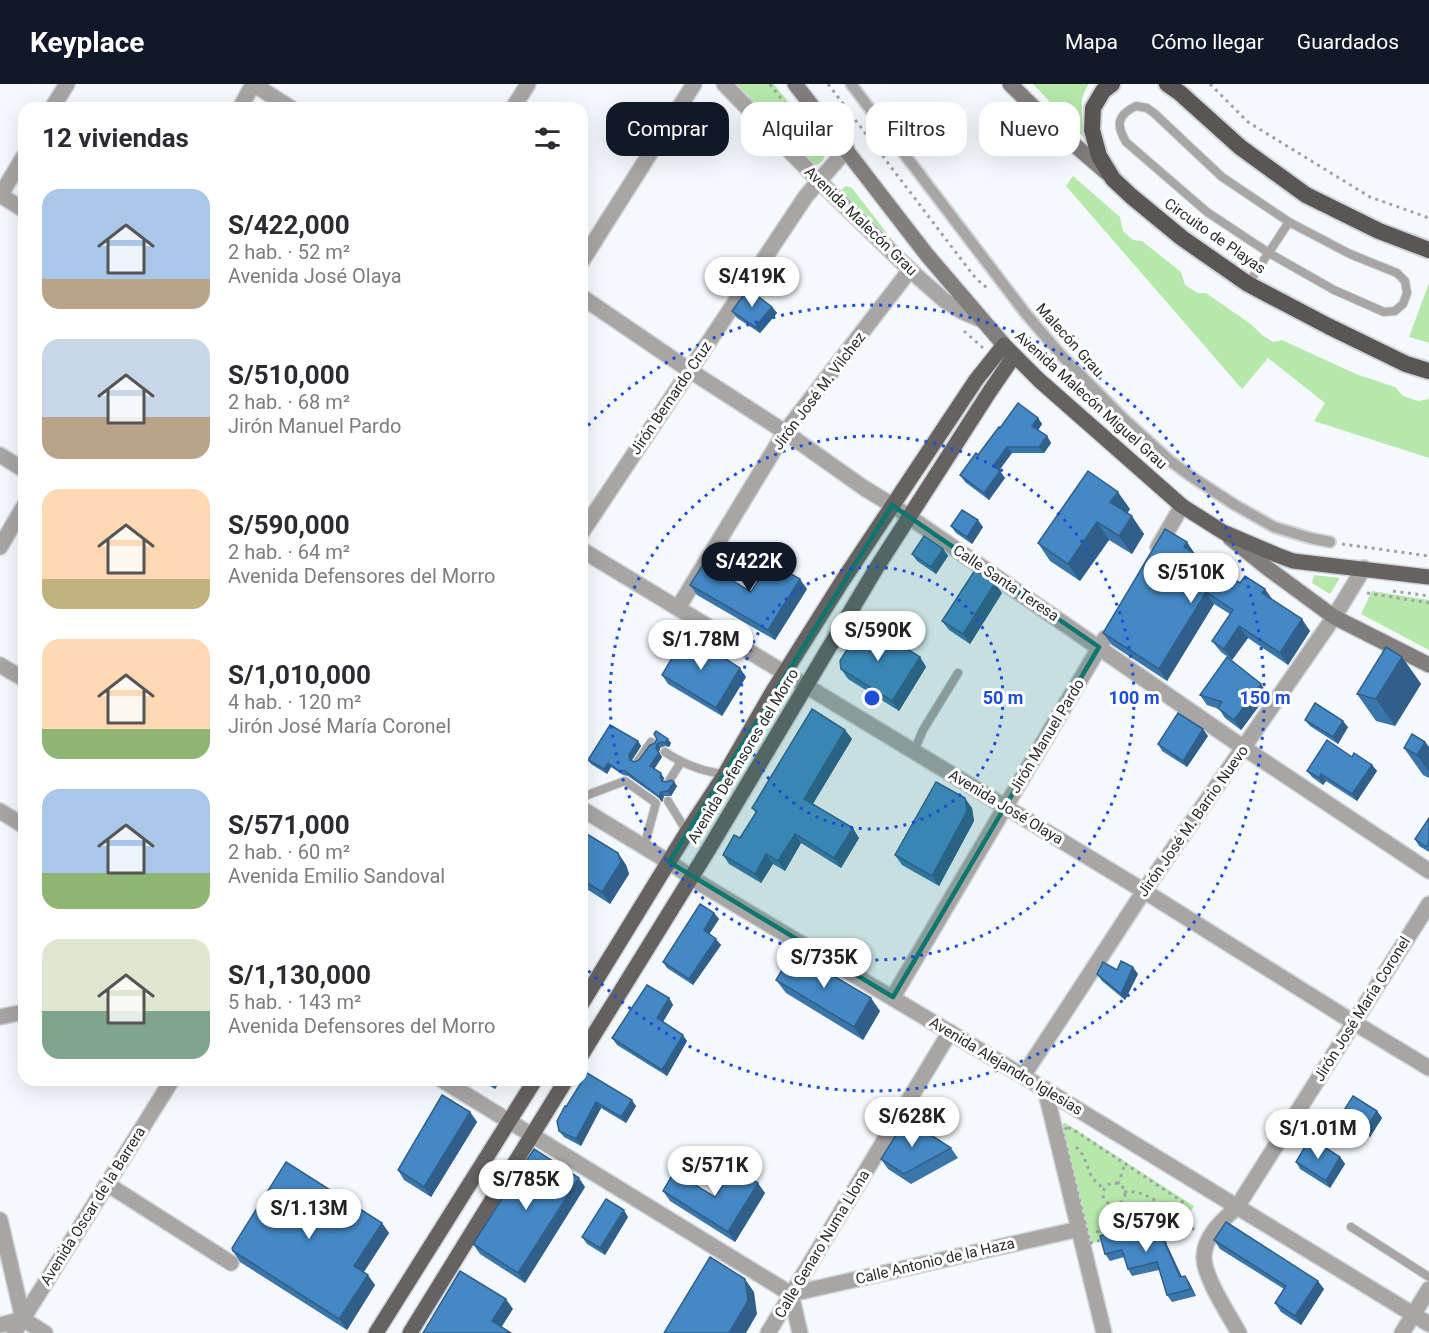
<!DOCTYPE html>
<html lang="es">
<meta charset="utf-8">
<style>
body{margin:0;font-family:Roboto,sans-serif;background:#f7f7f7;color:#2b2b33;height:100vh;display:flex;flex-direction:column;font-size:22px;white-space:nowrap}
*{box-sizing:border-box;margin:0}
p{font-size:20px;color:#7c7c81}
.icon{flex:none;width:33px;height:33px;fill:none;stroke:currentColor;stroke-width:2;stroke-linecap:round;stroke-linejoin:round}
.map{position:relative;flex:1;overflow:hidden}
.details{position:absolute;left:18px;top:18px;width:570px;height:984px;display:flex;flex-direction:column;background:#fff;border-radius:18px;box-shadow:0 6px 24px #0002}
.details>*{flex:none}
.guide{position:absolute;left:606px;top:18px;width:570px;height:54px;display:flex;gap:12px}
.price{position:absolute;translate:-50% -51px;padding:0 14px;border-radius:21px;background:#fff;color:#222;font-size:20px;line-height:39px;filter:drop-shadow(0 2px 3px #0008)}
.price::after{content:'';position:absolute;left:50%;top:36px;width:18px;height:14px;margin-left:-9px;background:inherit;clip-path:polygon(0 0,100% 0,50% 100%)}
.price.on{background:#111827;color:#fff}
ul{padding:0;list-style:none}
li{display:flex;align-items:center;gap:18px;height:150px;padding:0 24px}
li span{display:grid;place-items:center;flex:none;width:168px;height:120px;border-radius:18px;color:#555}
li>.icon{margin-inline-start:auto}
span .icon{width:72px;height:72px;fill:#fffc;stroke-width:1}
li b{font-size:26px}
h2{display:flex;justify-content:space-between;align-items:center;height:72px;padding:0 24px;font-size:26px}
.pill{padding:0 21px;border-radius:18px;background:#fff;box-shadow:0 6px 24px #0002;font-size:21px;line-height:54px}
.pill.on{background:#111827;color:#fff}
header{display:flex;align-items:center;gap:36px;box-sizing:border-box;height:84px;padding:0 30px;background:#111827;color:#fff}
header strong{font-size:28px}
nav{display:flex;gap:33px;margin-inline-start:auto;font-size:21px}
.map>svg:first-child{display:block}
.green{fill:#b5e8aa}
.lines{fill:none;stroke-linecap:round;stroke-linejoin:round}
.service-casing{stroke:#d1d4d8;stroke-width:10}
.pedestrian-casing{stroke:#d1d4d8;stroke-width:14}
.minor-casing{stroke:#d1d4d8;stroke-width:18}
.tertiary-casing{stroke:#d1d4d8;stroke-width:18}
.secondary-casing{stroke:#d1d4d8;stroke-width:18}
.primary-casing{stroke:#d1d4d8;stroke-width:18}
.trunk-casing{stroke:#d1d4d8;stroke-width:20}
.path{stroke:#a0a3a6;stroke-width:3;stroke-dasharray:3 4.5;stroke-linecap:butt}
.service{stroke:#a8a5a5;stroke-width:8}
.pedestrian{stroke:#a8a5a5;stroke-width:10}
.minor{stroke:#a8a5a5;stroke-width:15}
.tertiary{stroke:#a8a5a5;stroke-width:15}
.secondary{stroke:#817e7d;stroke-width:15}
.primary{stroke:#666261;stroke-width:15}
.trunk{stroke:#5a5655;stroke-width:16}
.wall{fill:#3a76a9}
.shaded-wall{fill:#30608a}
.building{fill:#4489c5;stroke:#30608a;stroke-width:1.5}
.marked{fill:#0f766e;fill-opacity:0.2;stroke:#0f766e;stroke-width:4.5;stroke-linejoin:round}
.ring{fill:none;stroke:#1d4ed8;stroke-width:3;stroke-dasharray:3 6}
.labels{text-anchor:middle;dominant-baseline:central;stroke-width:6;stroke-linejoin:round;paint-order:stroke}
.street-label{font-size:15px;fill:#2b2c2e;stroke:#fff}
.centre{fill:#1d4ed8;stroke:#fff;stroke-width:3}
.ring-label{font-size:18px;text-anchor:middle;font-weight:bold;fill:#1d4ed8;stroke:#fff;stroke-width:6;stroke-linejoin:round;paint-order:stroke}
</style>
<header>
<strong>Keyplace</strong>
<nav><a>Mapa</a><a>Cómo llegar</a><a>Guardados</a></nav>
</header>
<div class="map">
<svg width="1429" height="1249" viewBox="0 0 1429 1249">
<rect width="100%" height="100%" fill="#f5f9fd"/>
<g class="green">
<path d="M732,0h42c9,12 53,62 50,74 -2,5 -7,7 -11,8z"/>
<path d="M1033,0h55l-6,14v21l6,23z"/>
<path d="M1073,92l47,41 3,14 10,9 9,1 39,31 4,13 13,8h8l46,32 10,10 11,7 9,-2 74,34 39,13 8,9 15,5 11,-2v59l-115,-37 11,-18 -57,-45 -26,31 -176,-203z"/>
<path d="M846,102l6,2 62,80 -72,-75v-4z"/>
<path d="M1429,199v60l-20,-6z"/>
<path d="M1314,491l26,3 -10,16 -18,-11z"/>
<path d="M1372,507l57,9v50l-68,-36z"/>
<path d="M1064,1039l3,1 127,82 -9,15 -97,23 -27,-118z"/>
</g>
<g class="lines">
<defs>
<g id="service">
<path d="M1136,22l11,2 7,5 68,64 67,45 61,32 47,19 8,8 2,12 -4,11 -8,7 -11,1 -50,-22 -65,-37 -62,-41 -81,-70c-10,-17 -9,-27 10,-36z"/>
<path d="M1248,200l41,-62"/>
<path d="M914,667l9,-21 35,-57"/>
<path d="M665,668c18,12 38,20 60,22"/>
<path d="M638,677l13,-19 3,2"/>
<path d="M669,697l12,-19"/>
<path d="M582,713l43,-16 31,22 -12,44"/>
<path d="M668,717l19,31"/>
<path d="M1351,1143l78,50"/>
</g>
<path id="pedestrian" d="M851,0l175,230 36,42 62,63 45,41 20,15 46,30 39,22 36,11 20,4"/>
<g id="minor">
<path d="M253,0l38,24"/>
<path d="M724,0l95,97 91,89 34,30 17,11 21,9"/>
<path d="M52,24l15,-24"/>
<path d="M240,24l13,-24"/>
<path d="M513,24l15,-24"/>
<path d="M0,112l24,-40"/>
<path d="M582,177l112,-177"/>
<path d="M582,213l107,73 96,62 79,56 28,17 352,243 185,123"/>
<path d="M582,448l224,-336 41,-47"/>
<path d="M0,463l24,-41"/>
<path d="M1158,463l24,-41"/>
<path d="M678,524l107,-176 125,-162"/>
<path d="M0,581l24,14"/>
<path d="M893,913l212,-359"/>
<path d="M0,933l24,-5"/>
<path d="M1023,992l121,-185 190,-274 30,-49"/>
<path d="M107,1100l124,79"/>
<path d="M0,1136l23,99"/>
<path d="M791,1210l288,-65"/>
<path d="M0,1241l23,-6 22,14"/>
<path d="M14,1249l158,-253"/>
<path d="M768,1249l182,-301"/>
<path d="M1239,1249c-10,-18 -36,-57 -35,-77 1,-21 19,-36 33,-49l192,-303"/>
<path d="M1402,1249l27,-44"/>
</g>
<g id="tertiary">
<path d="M0,111l24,15"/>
<path d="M0,371l24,15"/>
<path d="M582,466l562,341 209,131 76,46"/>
<path d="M582,725l87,53 34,23 320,191 406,248"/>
<path d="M0,727l24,15"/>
<path d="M442,996l349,214 9,39"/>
<path d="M1045,1005l59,244"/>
</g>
<g id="secondary">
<path d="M795,0l132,171 77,90"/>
<path d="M1010,0l46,45 51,44"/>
<path d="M1230,454l36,29 68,50 95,48"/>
</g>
<g id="primary">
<path d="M582,919l105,-171 38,-58 48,-83 70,-111 133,-200 28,-35 35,35 143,126 41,26 54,23 16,6 136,16"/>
<path d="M582,970l125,-202 170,-285 113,-176 24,-35"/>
<path d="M376,1249l159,-253"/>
<path d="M410,1249l156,-253"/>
</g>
<g id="trunk">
<path d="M1112,0l-9,7 -10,17 -1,22 7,26 14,23 18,17 51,42 66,46 80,42 78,38 23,7"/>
<path d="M1167,0l13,9 60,54 66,48 73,36 50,19"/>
</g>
</defs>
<use href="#service" class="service-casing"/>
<use href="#pedestrian" class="pedestrian-casing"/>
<use href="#minor" class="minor-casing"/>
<use href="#tertiary" class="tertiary-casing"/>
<use href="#secondary" class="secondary-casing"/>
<use href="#primary" class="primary-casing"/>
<use href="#trunk" class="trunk-casing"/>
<g class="path">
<path d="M770,0l50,66 1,4"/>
<path d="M828,0l145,191 7,7 7,6"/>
<path d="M1210,0l38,38 122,75 59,21"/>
<path d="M964,247l19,17"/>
<path d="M1342,460l87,12"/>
<path d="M1393,507l36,5"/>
<path d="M1367,509l62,10"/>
<path d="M582,996l7,-12"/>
<path d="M1068,1044h3l115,76 -7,16 -89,23 -27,-109 2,-5z"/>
<path d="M1076,1063l7,8 9,23 12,11"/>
<circle cx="1114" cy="1110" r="11"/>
<path d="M1118,1100l7,-20"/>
<path d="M1124,1108c15,-2 23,4 36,11 7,3 15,6 23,9"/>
<path d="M1179,1136l16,10"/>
<path d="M1097,1149l13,-29"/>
</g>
<use href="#service" class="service"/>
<use href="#pedestrian" class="pedestrian"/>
<use href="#minor" class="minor"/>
<use href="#tertiary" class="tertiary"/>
<use href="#secondary" class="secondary"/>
<use href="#primary" class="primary"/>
<use href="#trunk" class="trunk"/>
</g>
<g class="wall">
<path d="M772,223l5,6 -17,20 -23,-15 -5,-7z"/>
<path d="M1038,334l4,6 -4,6 9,6 4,7 -7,10h-32l-13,17 6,8 -16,22 -24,-18 -5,-7 18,-20 22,-27z"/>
<path d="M1130,425l-3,4 17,21 -12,20 -23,-14 -29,41 -30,-20 -12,-18z"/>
<path d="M951,442l32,1 -11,17 -16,-11z"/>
<path d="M943,465l5,7 -12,18 -19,-13 -5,-7z"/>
<path d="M1195,470l45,29 25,6 7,10 38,32 -22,34 -40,-27 -16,22 -11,-8 -9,-11 18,-27 -16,-10 -47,77 -55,-36 -9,-12z"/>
<path d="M690,501l61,7 56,-3 -32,51 -78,-45z"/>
<path d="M1002,509l-32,51 -21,-14 -7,-9z"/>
<path d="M920,573l6,10 -27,44 -51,-32 -7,-10z"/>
<path d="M1402,573l19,27 -26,42 -19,-5 -19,-27z"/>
<path d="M662,591l84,2 -24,39 -54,-32z"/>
<path d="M1268,610l-27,36 -16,-12 -6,-9 -12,-4 -7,-10z"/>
<path d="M1305,636l43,7 -10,17 -28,-18z"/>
<path d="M845,646l7,9 -39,65 46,34 -18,30 -40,-25 -16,28 -12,-7 -12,19 -32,-19 -6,-9 17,-17 16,-25 -4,-5z"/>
<path d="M1208,652l-21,31 -25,-16 -4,-7z"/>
<path d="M657,655l14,4 -2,4 -4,-1 -5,2 -1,4 3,5 -8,12 10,9 -1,3 3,1h8l3,4 -6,10h-7l-2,6 -3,-4 -31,-22 -5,-1 -12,-8 -4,7 -16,-10 -3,-4 50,-19 3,5 -9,14 2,2 5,-2 16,-17z"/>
<path d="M1425,658l4,5v31l-6,-3 -19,-27z"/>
<path d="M1352,673l20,8 5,6 -20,30 -31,-20 -3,4 -11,-8 -5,-6z"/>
<path d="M972,724l2,13 -35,65 -37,-21 -7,-10z"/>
<path d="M1429,734v34l-10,-6 -4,-7z"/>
<path d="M582,747l36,22 8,12 3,9 -19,30 -28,-18z"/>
<path d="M714,829l5,6 -10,15 12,11 -28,40 -26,-17 -4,-6z"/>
<path d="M1117,886l21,4 -13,26 -23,-19 -5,-7z"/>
<path d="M776,896l104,31 -17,29 -77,-47z"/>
<path d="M669,914l4,7 -10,17 24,19 -20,35 -50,-31 -5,-7z"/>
<path d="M587,989l49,33 -10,17 -25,-15 -20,38 -17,-9 -5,-6 7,-24z"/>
<path d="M480,996h21l-6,9z"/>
<path d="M1377,1027l5,7 -12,19 -24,-15 -5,-7z"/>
<path d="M470,1028l7,10 -46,75 -27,-17 -6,-10z"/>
<path d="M951,1064l7,10 -47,26 -23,-15 -7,-10z"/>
<path d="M1340,1073l5,7 -15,24 -30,-19 -4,-7z"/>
<path d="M585,1103l-60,96 -45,-29 -7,-10z"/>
<path d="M663,1107l52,6 50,-4 -30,49 -65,-41z"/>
<path d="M628,1133l-23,38 -18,-11 -5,-7z"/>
<path d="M382,1139l7,10 -25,39 11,13 -28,45 -107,-68 -7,-11z"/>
<path d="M1162,1143l5,18 15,32 3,-1 4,6 7,14 -24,6 -5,-7 -8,-25 -27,6 -4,-7 -4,-12 -14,4 -5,-7z"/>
<path d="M1214,1156l110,49 -23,36 -20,-13 -6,-9 9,-14 -64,-40z"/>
</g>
<g class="shaded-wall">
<path d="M772,223l5,6 -17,20 -5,-6z"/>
<path d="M1038,334l4,6 -5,8 -5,-6z"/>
<path d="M1047,352l4,7 -7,10 -5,-6z"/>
<path d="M1007,363l5,6 -14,19 -5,-6z"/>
<path d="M1000,387l5,7 -16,22 -5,-7z"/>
<path d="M1118,408l12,17 -7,11 -13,-18z"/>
<path d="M1132,432l12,18 -12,20 -13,-18z"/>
<path d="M978,436l5,7 -11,17 -5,-7z"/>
<path d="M1097,438l12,18 -29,41 -12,-17z"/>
<path d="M1187,458l8,12 -11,-7z"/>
<path d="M943,465l5,7 -12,18 -5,-7z"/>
<path d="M800,495l7,10 -32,51 -7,-10z"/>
<path d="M995,499l7,10 -32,51 -7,-10z"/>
<path d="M1265,505l8,12 -11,-8z"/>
<path d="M1206,508l8,12 -47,77 -8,-12z"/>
<path d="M1302,535l8,12 -22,34 -8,-12z"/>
<path d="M1239,542l9,12 -16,22 -8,-11z"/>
<path d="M920,573l6,10 -27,44 -7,-10z"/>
<path d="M1402,573l19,27 -26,42 -19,-27z"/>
<path d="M740,584l6,9 -24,39 -6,-8z"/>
<path d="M1261,600l7,10 -27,36 -7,-10z"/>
<path d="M1343,637l5,6 -10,17 -5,-7z"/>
<path d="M1203,645l5,7 -21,31 -4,-6z"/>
<path d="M845,646l7,9 -42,69 -6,-9z"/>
<path d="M668,655l3,4 -2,4 -4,-4z"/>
<path d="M638,657l3,5 -9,14 1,4 -3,-4 -1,-5z"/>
<path d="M1425,658l4,5v25l-12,-17z"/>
<path d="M657,660l3,4 -1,4 -3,-4z"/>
<path d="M659,669l3,4 -9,14 -3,-5z"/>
<path d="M608,679l3,4 -4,7 -3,-5z"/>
<path d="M1372,681l5,6 -20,30 -5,-7z"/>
<path d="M661,689l3,5 -1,3 2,5 -5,-9z"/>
<path d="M1321,690l5,7 -3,4 -4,-7z"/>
<path d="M674,698l3,4 -6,10 -3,-5z"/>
<path d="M661,708l3,4 -2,6 -3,-5z"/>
<path d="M965,714l7,10 2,13 -35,65 -7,-10z"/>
<path d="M853,744l6,10 -18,30 -7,-10z"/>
<path d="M795,750l6,9 -16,28 -7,-10z"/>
<path d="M618,769l8,12 3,9 -19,30 -8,-12z"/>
<path d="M766,770l7,10 -12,19 -6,-9z"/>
<path d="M714,829l5,6 -11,17 -4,-6z"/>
<path d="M582,851l4,6 -4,8z"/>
<path d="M716,855l5,6 -28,40 -4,-6z"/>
<path d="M1133,883l5,7 -13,26 -4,-6z"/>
<path d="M669,914l4,7 -12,20 -4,-7z"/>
<path d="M871,914l9,13 -17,29 -9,-13z"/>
<path d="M683,951l4,6 -20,35 -5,-6z"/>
<path d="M489,996h12l-6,9z"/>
<path d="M632,1016l4,6 -10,17 -5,-6z"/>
<path d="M596,1018l5,6 -20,38 -5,-7z"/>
<path d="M1377,1027l5,7 -12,19 -5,-6z"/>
<path d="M470,1028l7,10 -46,75 -7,-10z"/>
<path d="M1340,1073l5,7 -15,24 -4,-7z"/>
<path d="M579,1094l6,9 -60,96 -7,-10z"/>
<path d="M758,1099l7,10 -30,49 -7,-10z"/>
<path d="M624,1126l4,7 -23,38 -5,-7z"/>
<path d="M1158,1136l4,7 5,18 18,39 -5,-7 -17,-38z"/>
<path d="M382,1139l7,10 -28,43 -7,-10z"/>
<path d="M368,1191l7,10 -28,45 -8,-11z"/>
<path d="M1185,1192l4,6 7,14 -5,-7z"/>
<path d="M745,1195l9,13 3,22 -11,19h-17z"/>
<path d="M1318,1197l6,8 -23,36 -6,-9z"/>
<path d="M506,1215l7,10 -14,22 -7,-10z"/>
</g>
<g class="building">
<path d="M748,205l24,18 -17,20 -23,-16z"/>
<path d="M1018,319l20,15 -6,8 15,10 -8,11h-32l-14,19 7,5 -16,22 -24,-18 16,-22 2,2 21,-28 1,1z"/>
<path d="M1088,387l30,21 -8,10 22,14 -13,20 -22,-14 -29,42 -30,-21z"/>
<path d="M962,426l16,10 -11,17 -16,-11z"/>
<path d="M1165,445l22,13 -3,5 56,36 5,-7 20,13 -3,4 40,26 -22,34 -41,-27 -15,23 -12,-8 21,-31 -27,-18 -47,77 -56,-36z"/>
<path d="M924,452l19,13 -12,18 -19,-13z"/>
<path d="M770,478l30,17 -32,51 -78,-45 14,-22 47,29z"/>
<path d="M975,486l20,13 -32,51 -21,-13z"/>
<path d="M864,538l56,35 -28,44 -51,-32 -1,-8z"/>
<path d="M686,550l54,34 -24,40 -54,-33z"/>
<path d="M1386,563l16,10 -26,42 -19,-5z"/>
<path d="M1227,573l34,27 -27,36 -16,-12 4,-6 -22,-7z"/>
<path d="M1315,619l28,18 -10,16 -28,-17z"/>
<path d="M812,625l33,21 -41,69 49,29 -19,30 -39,-24 -17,27 -12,-7 -11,20 -32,-19 11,-20 6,3 17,-27 -5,-3z"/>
<path d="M1178,629l25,16 -20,32 -25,-17z"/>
<path d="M610,641l28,16 -9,14 1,5 4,2 5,-2 11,-15 5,-2 2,-4 -3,-5 2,-3 12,8 -3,4 -4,-1 -4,2 -1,4 3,5 -9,13 11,7 -1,4 2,4 4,1 5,-2 3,2 -6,9 -7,1 -2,5 -3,-3 -31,-23h-6l-11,-8 -4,6 -16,-9z"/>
<path d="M1412,650l13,8 -8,13 -13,-7z"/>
<path d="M1327,656l25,17 2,-4 18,12 -20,29 -31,-20 -2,4 -12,-7z"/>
<path d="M936,698l29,16 2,13 -35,65 -37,-21z"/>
<path d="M1429,734v24l-3,5 -11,-8z"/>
<path d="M582,747l36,22 3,9 -19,30 -20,-12z"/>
<path d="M700,820l14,9 -10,17 12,9 -27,40 -26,-17z"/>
<path d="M793,868l78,46 -17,29 -78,-47z"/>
<path d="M1121,877l12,6 -12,27 -24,-20 6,-12 14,8z"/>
<path d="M647,901l22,13 -12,20 26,17 -21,35 -50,-32z"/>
<path d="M587,989l45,27 -11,17 -25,-15 -20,37 -17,-8 -2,-10 8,-15 1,1z"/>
<path d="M442,1011l28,17 -46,75 -26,-17z"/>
<path d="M1353,1012l24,15 -12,20 -24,-16z"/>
<path d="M906,1035l45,29 -47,26 -23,-15z"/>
<path d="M1310,1054l30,19 -14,24 -30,-19z"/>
<path d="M534,1065l45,29 -61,95 -45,-29z"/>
<path d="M286,1078l96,61 -28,43 14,9 -29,44 -106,-68 -1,-3z"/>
<path d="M734,1083l24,16 -30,49 -65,-41 11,-19 41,25z"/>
<path d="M606,1115l18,11 -24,38 -18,-11z"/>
<path d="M1158,1136l5,19 17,38 5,-1 6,13 -24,6 -10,-33 -29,7 -6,-19 -17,4 -5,-18z"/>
<path d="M1226,1138l92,59 -23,35 -20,-13 11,-17 -72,-46z"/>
<path d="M710,1173l35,22 3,22 -19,32h-65z"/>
<path d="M460,1187l46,28 -14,22 19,12h-88z"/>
</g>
<path class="marked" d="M892,421l207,142 -206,350 -224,-135z"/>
<g class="ring">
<circle cx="872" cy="614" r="131"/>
<circle cx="872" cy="614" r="262"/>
<path d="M582 348A393 393 0 1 1 582 880"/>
</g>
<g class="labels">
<g class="street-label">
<text transform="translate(861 137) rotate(44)">Avenida Malecón Grau</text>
<text transform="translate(1215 152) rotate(35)">Circuito de Playas</text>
<text transform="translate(1070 256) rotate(48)">Malecón Grau</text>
<text transform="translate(819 307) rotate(-53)">Jirón José M. Vilchez</text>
<text transform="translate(671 314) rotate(-56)">Jirón Bernardo Cruz</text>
<text transform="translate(1091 316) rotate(42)">Avenida Malecón Miguel Grau</text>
<text transform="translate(1006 499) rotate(34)">Calle Santa Teresa</text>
<text transform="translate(1047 652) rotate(-59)">Jirón Manuel Pardo</text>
<text transform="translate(743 672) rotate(-59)">Avenida Defensores del Morro</text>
<text transform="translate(1006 723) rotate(31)">Avenida José Olaya</text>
<text transform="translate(1193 737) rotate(-55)">Jirón José M. Barrio Nuevo</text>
<text transform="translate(1362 925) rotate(-58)">Jirón José María Coronel</text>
<text transform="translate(1006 982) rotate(31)">Avenida Alejandro Iglesias</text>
<text transform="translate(93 1122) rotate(-58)">Avenida Oscar de la Barrera</text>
<text transform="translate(822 1160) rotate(-59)">Calle Genaro Numa Llona</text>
<text transform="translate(935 1177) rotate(-13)">Calle Antonio de la Haza</text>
</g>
</g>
<circle cx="872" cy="614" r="9" class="centre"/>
<g class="ring-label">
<text x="1003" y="620">50 m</text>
<text x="1134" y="620">100 m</text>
<text x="1265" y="620">150 m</text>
</g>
</svg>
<b class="price" style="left:752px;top:224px">S/419K</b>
<b class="price on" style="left:749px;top:509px">S/422K</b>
<b class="price" style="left:1191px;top:520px">S/510K</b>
<b class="price" style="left:878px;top:578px">S/590K</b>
<b class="price" style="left:701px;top:587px">S/1.78M</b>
<b class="price" style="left:824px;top:905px">S/735K</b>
<b class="price" style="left:912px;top:1064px">S/628K</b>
<b class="price" style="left:1318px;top:1076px">S/1.01M</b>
<b class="price" style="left:715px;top:1113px">S/571K</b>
<b class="price" style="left:526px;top:1127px">S/785K</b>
<b class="price" style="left:309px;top:1156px">S/1.13M</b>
<b class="price" style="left:1146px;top:1169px">S/579K</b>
<div class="guide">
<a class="pill on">Comprar</a>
<a class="pill">Alquilar</a>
<a class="pill">Filtros</a>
<a class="pill">Nuevo</a>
</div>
<section class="details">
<h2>12 viviendas<svg class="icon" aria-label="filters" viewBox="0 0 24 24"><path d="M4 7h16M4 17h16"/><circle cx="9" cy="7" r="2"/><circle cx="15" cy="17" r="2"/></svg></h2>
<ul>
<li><span style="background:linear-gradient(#a9c7e8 75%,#b9a48a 0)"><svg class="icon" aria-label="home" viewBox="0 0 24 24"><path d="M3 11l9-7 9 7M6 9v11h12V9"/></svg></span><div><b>S/422,000</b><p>2 hab. · 52 m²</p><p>Avenida José Olaya</p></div></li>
<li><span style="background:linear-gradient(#c9d6e8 65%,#b9a48a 0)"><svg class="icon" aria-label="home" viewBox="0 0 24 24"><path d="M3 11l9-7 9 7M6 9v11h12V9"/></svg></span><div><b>S/510,000</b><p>2 hab. · 68 m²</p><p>Jirón Manuel Pardo</p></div></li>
<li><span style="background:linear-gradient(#ffd9b3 75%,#c2b280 0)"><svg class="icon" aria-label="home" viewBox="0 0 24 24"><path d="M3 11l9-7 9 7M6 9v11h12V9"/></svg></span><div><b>S/590,000</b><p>2 hab. · 64 m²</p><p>Avenida Defensores del Morro</p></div></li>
<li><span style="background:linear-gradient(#ffd9b3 75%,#8fb573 0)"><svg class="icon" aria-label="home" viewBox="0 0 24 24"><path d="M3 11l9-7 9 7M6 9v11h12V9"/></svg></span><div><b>S/1,010,000</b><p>4 hab. · 120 m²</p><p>Jirón José María Coronel</p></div></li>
<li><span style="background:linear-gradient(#a9c7e8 70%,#8fb573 0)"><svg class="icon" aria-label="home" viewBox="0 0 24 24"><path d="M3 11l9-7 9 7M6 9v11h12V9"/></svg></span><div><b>S/571,000</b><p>2 hab. · 60 m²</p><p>Avenida Emilio Sandoval</p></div></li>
<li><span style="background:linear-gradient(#dfe7d0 60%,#7fa58c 0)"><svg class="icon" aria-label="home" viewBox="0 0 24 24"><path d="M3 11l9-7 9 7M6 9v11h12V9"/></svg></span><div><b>S/1,130,000</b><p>5 hab. · 143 m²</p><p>Avenida Defensores del Morro</p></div></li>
</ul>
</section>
</div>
